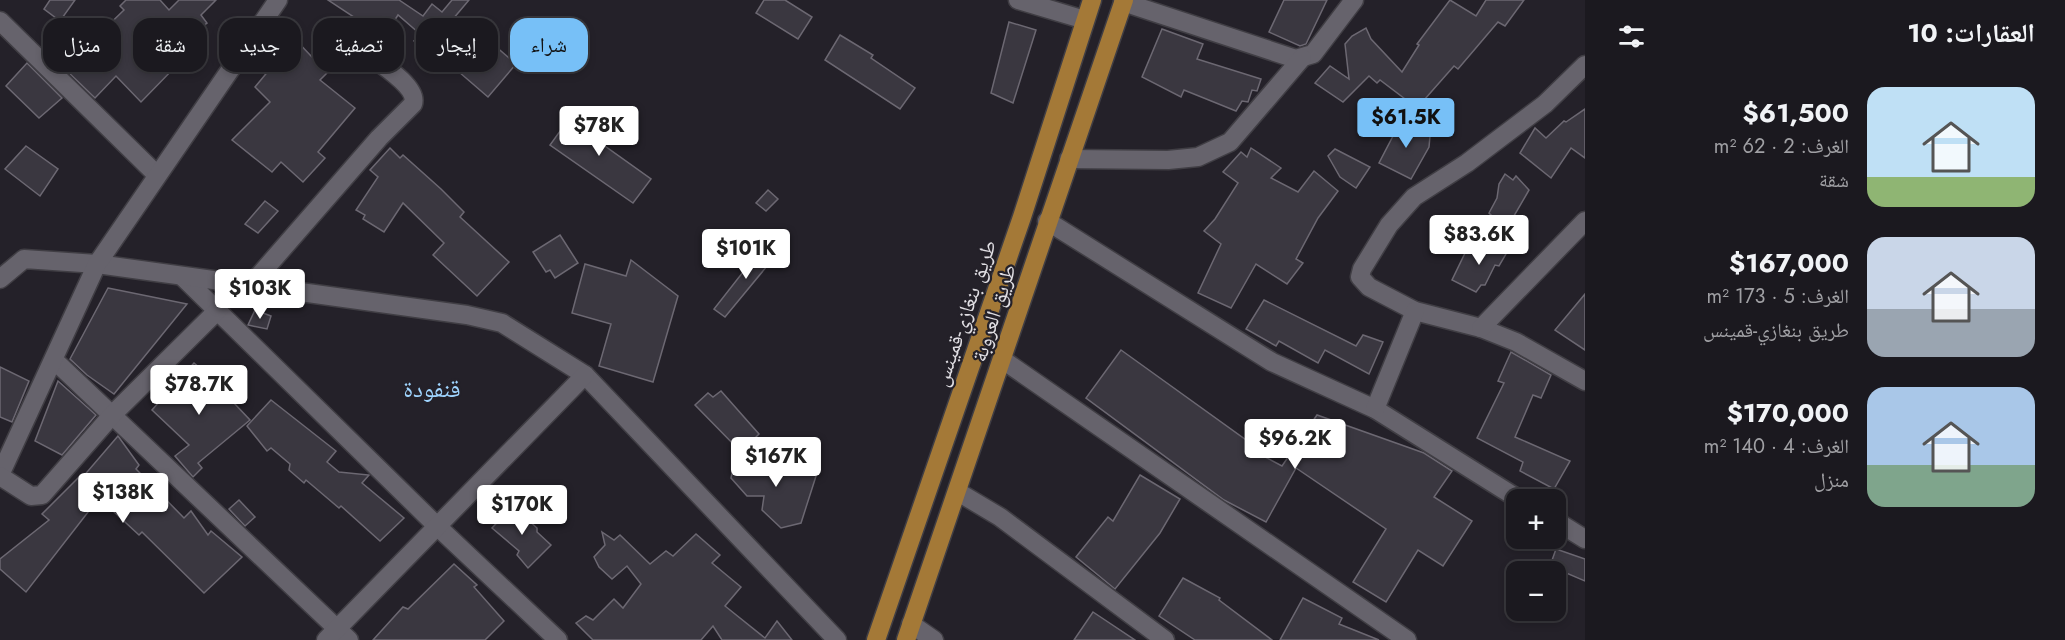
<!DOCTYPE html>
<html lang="ar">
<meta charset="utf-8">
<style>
body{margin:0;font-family:Jost,"Noto Naskh Arabic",sans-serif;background:#242228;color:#f1f3f6;direction:rtl;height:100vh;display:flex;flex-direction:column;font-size:22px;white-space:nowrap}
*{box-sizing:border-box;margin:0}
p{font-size:20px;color:#a0a0a4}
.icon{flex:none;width:33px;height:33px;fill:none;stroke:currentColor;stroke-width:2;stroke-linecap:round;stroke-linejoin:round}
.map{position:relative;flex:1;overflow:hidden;direction:ltr}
.drawer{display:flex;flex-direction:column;background:#1b191f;width:480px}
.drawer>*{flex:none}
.hud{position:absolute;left:18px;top:18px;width:570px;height:54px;direction:rtl;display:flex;gap:12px}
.tools{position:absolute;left:1506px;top:489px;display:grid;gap:12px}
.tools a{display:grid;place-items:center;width:60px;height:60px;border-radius:12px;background:#1b191f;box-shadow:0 3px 9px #0003,0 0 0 2px #39383d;font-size:30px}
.price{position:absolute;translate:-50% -51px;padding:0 14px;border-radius:6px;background:#fff;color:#222;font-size:20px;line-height:39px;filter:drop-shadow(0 2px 3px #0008)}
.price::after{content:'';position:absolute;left:50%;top:36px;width:18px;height:14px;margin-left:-9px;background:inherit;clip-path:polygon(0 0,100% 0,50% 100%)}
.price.active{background:#77c0f7;color:#111}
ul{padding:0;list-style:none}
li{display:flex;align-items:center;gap:18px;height:150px;padding:0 30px}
li span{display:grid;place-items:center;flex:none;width:168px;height:120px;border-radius:18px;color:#555}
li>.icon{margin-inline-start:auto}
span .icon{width:72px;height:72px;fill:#fffc;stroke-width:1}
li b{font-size:26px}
h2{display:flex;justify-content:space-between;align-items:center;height:72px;padding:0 30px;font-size:26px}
.pill{padding:0 21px;border-radius:18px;background:#1b191f;box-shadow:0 3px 9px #0003,0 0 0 2px #39383d;font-size:21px;line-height:54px}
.pill.active{background:#77c0f7;color:#111}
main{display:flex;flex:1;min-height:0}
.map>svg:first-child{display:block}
.building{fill:#3a3740;stroke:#6c6872;stroke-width:1.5}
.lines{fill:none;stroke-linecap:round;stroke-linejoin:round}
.minor-casing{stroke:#403e44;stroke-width:21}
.major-casing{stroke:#403e44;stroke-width:21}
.minor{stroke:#66636c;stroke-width:18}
.major{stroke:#a47937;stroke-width:18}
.labels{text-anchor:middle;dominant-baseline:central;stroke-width:4.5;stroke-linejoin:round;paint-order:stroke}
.street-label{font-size:21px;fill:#e0dee3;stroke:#242129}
.quarter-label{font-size:24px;fill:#9fd4fe;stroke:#242129}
</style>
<main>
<section class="drawer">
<h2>العقارات: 10<svg class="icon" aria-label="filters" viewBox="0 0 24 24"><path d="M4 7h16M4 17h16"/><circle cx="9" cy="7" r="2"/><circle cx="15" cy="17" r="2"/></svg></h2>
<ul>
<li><span style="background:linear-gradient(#bfe0f5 75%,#8fb573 0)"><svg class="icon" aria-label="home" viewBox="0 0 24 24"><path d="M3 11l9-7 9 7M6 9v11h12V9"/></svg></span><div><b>$61,500</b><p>الغرف: 2 · 62 m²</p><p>شقة</p></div></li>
<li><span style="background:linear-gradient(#c9d6e8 60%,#9aa5b1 0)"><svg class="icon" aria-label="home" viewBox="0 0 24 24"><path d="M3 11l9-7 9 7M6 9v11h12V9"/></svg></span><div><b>$167,000</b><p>الغرف: 5 · 173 m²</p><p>طريق بنغازي-قمينس</p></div></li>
<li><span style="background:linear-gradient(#a9c7e8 65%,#7fa58c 0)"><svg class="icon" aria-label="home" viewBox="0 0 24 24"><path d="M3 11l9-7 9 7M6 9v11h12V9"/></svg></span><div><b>$170,000</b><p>الغرف: 4 · 140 m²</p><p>منزل</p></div></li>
</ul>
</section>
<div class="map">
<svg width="1585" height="640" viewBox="0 0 1585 640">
<rect width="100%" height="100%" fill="#242129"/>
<g class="building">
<path d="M50,0h25l-15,21 -16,-12z"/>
<path d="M126,0h34l9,10 10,-10h37l-15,15 6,8 -16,12 17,19 -22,16 -7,-7 -38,39 -25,-26 -21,22 -31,-30 60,-58 -4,-4z"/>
<path d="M328,0h71l24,16 9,-12 10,8 10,-12h17l-16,19 10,8 -27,32 -22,-18 6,-7 -22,-19 -14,22z"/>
<path d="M764,0h21l27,17 -14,22 -42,-26z"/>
<path d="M1284,0h43l-21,44 -6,2 -31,-14z"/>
<path d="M1450,0l26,16 10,-16h38l-19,26 -7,-4 -40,47 -4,-3 -37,42 -37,-28 -3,3 -8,-7 -26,26 -28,-19 15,-17 19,13 -4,-35 7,-8 14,-8 5,11 31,33 17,-27 -2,-1z"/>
<path d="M1009,22l27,8 -23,73 -22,-10z"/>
<path d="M1162,29l41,15 -6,15 64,20 -4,12 -5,-1 -4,12 -6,-1 -6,10 -52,-21 -3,7 -39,-20z"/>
<path d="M840,35l33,20 -2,3 44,30 -15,21 -75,-49z"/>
<path d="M295,39l32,34 -7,7 35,28 -37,44 7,6 -22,24 -22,-20 -9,10 -40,-32 38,-38 -15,-15z"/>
<path d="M487,39l29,25 -28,33 -29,-25z"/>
<path d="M27,63l35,35 -23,20 -33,-32z"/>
<path d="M576,109l23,16 -8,11 60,43 -18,24 -83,-58z"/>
<path d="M1585,109v49l-14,-10 -20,30 -31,-25 15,-25 11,10 18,-17 2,1z"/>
<path d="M1404,115l26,21 -1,11 -18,32 -32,-16z"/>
<path d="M26,146l32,23 -18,27 -35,-27z"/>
<path d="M390,148l10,10 3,-3 38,34 23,23 -4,5 49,45 -32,34 -44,-41 11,-12 -41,-40 -19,29 -21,-13 2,-4 -9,-5 22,-33 -8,-7z"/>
<path d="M1251,148l30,20 -10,10 27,14 16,-21 24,20 -20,27 -22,41 7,4 -16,21 -31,-20 -25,44 -33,-15 23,-49 -17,-13 11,-12 23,-36 -15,-11 18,-20 6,5z"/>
<path d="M1335,149l35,18 -14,21 -16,-11 -12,-21z"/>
<path d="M1505,174l8,6 3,-4 13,14 -22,38 -15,-3 3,-6 -6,-6 8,-15 2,-14z"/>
<path d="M768,190l10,9 -12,12 -10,-8z"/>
<path d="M265,201l13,10 -20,22 -13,-9z"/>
<path d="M560,235l18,28 -23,15 -5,-8 -4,2 -13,-20z"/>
<path d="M1486,237l20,17 -7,12 -4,-1 -10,20h-4l-5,7 -24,-12 14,-29 11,3z"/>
<path d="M765,244l12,10 -52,63 -11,-8z"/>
<path d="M631,260l47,36 -25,86 -54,-16 12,-42 -39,-11 13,-49 41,12z"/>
<path d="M108,288l79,16 -73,90 -27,-19 -17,-16z"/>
<path d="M1585,294v56l-30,-20z"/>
<path d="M1264,300l92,46 7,-11 20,7 -14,32 -44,-24 -7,13 -39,-22 -3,5 -30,-17z"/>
<path d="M255,310l16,6 -4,13 -19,-4z"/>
<path d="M1121,350l132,95 -3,4 32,17 35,-51 107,38 28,18 -18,26 38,24 -29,45 -25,-16 -32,52 -33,-20 33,-53 -90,-61 -30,54 -42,-22 -138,-102z"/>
<path d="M1511,352l40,23 -10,23 -8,-3 -18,42 55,24 -16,28 -34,-18 3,-9 -46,-24 27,-55 -6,-2z"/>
<path d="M194,363l24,20 -1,2 33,35 -52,43 4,5 -9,9 -18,-21 14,-11 -37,-35z"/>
<path d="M0,367l29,14 -17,41 -12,-5z"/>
<path d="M58,381l38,34 -34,40 -27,-14z"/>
<path d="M721,391l38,43 -18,18 -46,-47 13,-12 5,4z"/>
<path d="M271,400l65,51 -9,11 12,10 30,3 -7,8 42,35 -24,23 -39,-35 -2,2 -33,-28 -2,3 -15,-13 1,-6 -19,-16 -4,3 -20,-25z"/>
<path d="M118,436l21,29 -3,4 48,49 7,-7 17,24 3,-4 31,26 -38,36 -62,-61 -3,3 -40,-37 -73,94 -26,-23v-10l49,-39 -7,-6 38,-38 2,2z"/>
<path d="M735,459l38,2 44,12 -16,50 -20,5 -19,-18 2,-14h-17l-16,-18z"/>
<path d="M1140,475l40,24 -20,34 -45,56 -39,-32 32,-40 5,4z"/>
<path d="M239,500l16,17 -10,9 -16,-17z"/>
<path d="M513,506l24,22v4l14,13 -23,23 -11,-13 2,-4 -27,-23z"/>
<path d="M602,532l12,8 6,-5 30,29 16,-13 7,5 23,-22 24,21 -8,8 29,24 -16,19 40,32 12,-17 15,19h-70l-9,-14 -12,14h-108l-17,-17 10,-7 7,4 21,-21 9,9 18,-24 -14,-18 -15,13 -13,-12 -5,-10 11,-12z"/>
<path d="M1556,549l29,10v22l-35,-15z"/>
<path d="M454,564l23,21 -3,2 30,34 -19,19h-112l30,-33 5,2z"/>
<path d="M1183,578l37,20 -1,2 53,40h-77l-36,-24z"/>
<path d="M1303,598l39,20 -3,6 40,16h-99z"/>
<path d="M1093,612l42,28h-61z"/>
</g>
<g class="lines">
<defs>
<g id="minor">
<path d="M1018,0l67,20"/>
<path d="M1123,2l173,57 17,-5 41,-54"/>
<path d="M0,21l157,154"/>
<path d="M1585,65l-40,39 -78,59 -53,34 -25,28 -27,44 -2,8 9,10 46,24 66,17 35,14 69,39"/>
<path d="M1069,159l99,1 30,-3 32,-15 72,-84"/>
<path d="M1047,221l225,141 103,47 145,91"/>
<path d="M184,278l254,249 120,113"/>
<path d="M0,279l24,-20 73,5 370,51 35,8 83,52 252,265"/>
<path d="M250,286l129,-148 34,-34c6,-18 -37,-43 -51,-54"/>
<path d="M1481,328l104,-107"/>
<path d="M54,360l295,280"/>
<path d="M1003,360l404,280"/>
<path d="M1375,409l40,-98"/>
<path d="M0,475l97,-211 181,-264"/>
<path d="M0,476l31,20 11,-1 71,-81 106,-105"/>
<path d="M958,492l42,25 165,123"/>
<path d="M1556,521l29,18"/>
<path d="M911,624l23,16"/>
<path d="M326,640l259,-265"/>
</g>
<g id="major">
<path d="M876,640l146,-423 70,-217"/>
<path d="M906,640l218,-640"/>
</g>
</defs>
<use href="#minor" class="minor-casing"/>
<use href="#major" class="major-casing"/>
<use href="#minor" class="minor"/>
<use href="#major" class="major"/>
</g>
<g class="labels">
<g class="street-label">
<text transform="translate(965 313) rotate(-71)">طريق بنغازي-قمينس</text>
<text transform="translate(994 313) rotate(-72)">طريق العروبة</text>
</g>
<g class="quarter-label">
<text x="432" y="388">قنفودة</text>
</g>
</g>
</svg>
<div class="tools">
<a>+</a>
<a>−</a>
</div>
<b class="price active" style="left:1406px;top:149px">$61.5K</b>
<b class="price" style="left:599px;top:157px">$78K</b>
<b class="price" style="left:1479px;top:266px">$83.6K</b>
<b class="price" style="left:746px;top:280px">$101K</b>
<b class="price" style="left:260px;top:320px">$103K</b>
<b class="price" style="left:199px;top:416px">$78.7K</b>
<b class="price" style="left:1295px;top:470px">$96.2K</b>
<b class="price" style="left:776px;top:488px">$167K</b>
<b class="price" style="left:123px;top:524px">$138K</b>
<b class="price" style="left:522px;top:536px">$170K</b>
<div class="hud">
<a class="pill active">شراء</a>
<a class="pill">إيجار</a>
<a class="pill">تصفية</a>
<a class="pill">جديد</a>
<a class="pill">شقة</a>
<a class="pill">منزل</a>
</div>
</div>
</main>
